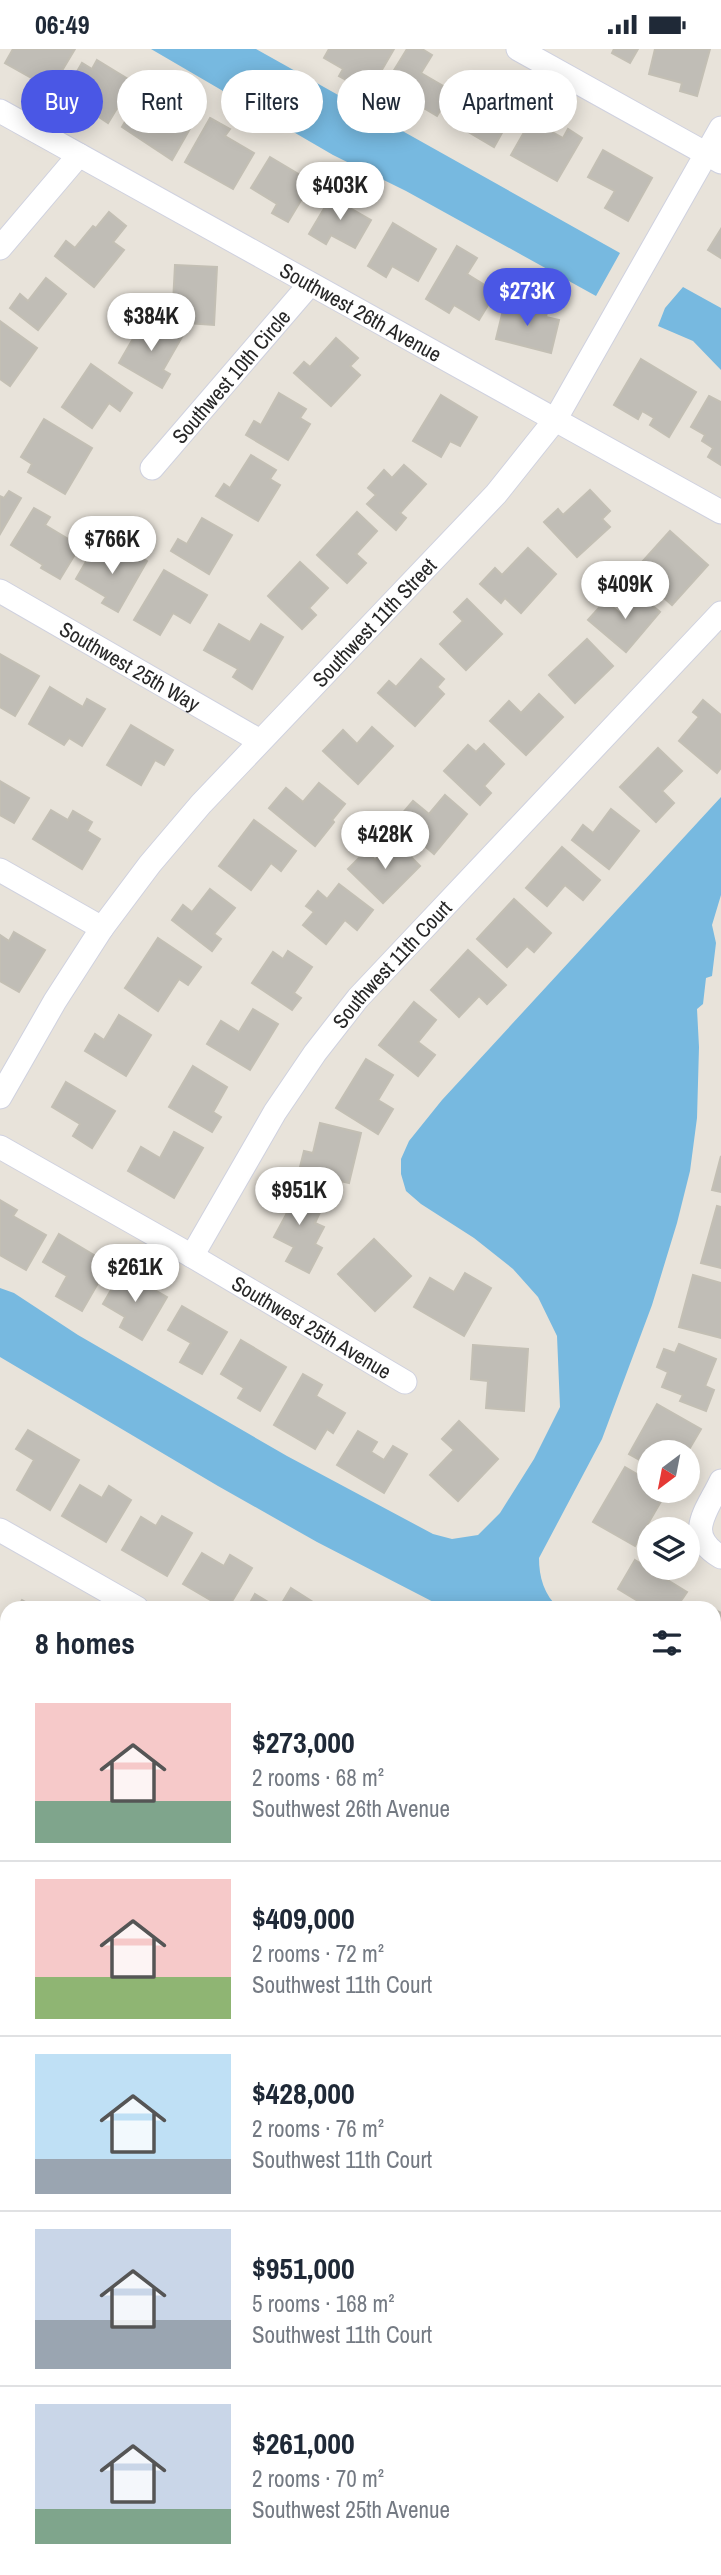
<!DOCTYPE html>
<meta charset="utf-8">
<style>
body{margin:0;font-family:"Archivo Narrow",sans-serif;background:#f2f2f3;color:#1f2937;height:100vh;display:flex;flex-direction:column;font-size:26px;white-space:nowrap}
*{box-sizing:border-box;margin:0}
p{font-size:23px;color:#747a83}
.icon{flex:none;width:38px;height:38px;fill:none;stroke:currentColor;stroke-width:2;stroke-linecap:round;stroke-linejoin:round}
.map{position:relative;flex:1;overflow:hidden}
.sheet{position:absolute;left:0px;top:1552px;width:721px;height:975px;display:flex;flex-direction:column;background:#fff;border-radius:21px 21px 0 0;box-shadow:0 4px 18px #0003}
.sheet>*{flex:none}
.hud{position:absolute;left:21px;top:21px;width:679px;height:63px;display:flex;gap:14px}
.needle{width:46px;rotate:212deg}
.fabs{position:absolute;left:637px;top:1391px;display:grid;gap:14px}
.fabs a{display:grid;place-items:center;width:63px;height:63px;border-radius:50%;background:#fff;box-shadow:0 4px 18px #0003;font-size:35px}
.price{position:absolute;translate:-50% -60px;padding:0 16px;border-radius:24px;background:#fff;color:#222;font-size:23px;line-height:46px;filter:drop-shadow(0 2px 4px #0008)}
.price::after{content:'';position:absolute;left:50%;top:42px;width:21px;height:16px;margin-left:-10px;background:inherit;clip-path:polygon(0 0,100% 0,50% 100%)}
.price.on{background:#4a57e5;color:#fff}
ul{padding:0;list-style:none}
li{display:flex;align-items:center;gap:21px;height:175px;padding:0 35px}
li+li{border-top:2px solid #e0e1e3}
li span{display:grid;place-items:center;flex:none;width:196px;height:140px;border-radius:0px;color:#555}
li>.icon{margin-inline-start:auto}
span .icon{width:84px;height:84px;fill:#fffc;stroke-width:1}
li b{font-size:30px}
h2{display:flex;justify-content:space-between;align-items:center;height:84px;padding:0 35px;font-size:30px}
.tag{padding:0 24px;border-radius:32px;background:#fff;box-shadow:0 4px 18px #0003;font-size:24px;line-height:63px}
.tag.on{background:#4a57e5;color:#fff}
.status{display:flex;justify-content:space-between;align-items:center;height:49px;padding:0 35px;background:#fff;direction:ltr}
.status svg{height:19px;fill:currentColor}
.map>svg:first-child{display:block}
.water{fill:#77b9e0}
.building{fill:#c0bdb6;stroke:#c3bfb4;stroke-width:2}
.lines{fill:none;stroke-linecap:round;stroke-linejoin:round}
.minor-casing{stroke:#cfd1df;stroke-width:25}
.minor{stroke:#fff;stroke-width:23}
.labels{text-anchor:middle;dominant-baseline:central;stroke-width:6;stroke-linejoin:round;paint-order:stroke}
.street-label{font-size:21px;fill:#272727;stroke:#fff}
</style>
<div class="status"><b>06:49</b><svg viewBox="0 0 49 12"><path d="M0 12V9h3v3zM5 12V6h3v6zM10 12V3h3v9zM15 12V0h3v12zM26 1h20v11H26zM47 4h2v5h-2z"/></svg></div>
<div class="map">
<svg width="721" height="2526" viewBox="0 0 721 2526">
<rect width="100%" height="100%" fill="#e8e3da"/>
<g class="water">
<path d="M151,0h105l364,204 -24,43 -190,-105 -73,-36z"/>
<path d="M683,238l38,21v62l-28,-29 -35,-15 7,-18z"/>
<path d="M721,748v98l-9,30 4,18 -4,33 -6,2 -3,26 -6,5 2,38 -2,71 -7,53 -13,52 -25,82 -50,134 -63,119c0,19 5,37 20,50h-114l-128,-66 -99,-56 -218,-129v-69l14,5 64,42 209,121 146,78 19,5 26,-4 22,-22 34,-54 26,-52 -3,-71 -19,-39 -25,-28 -39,-31 -53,-34 -15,-13 -5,-17v-15l8,-18 33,-41z"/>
<path d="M714,1654l7,4v61l-7,-5z"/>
</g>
<g class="building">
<path d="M13,0h62l-24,40 -46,-26z"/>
<path d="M329,0h65l-21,36 -11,-7 -5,8 -18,-10 4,-7 -19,-11z"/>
<path d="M407,0h15l10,6 -11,18 31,18 -15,25 -52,-31z"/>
<path d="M614,0h24l-8,14 -18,-10z"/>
<path d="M655,0h55l-13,47 -17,-5 2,-8 -33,-9z"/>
<path d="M97,11l36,22 -25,41 -12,-8 4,-6 -33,-20 15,-26 10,6z"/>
<path d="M478,32l15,9 -5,8 25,15 -19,34 -41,-24z"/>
<path d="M145,39l15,9 -5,7 37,21 -20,35 -50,-33z"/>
<path d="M210,69l20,11 -5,7 29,17 -21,36 -48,-27z"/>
<path d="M531,71l32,18 5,-9 14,9 -25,43 -46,-26z"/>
<path d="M603,101l49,28 -24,43 -23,-13 10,-17 -27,-14z"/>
<path d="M270,108l42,25 -24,40 -16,-9 5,-9 -26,-16z"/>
<path d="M335,141l12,7 -4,7 28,16 -16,28 -24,-13 -5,9 -17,-10z"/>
<path d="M109,163l17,14 -13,16 11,8 -30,37 -39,-31 11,-15 9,7 18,-22 3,2z"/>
<path d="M393,174l43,26 -18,32 -26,-15 -6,11 -18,-11z"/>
<path d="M721,180v29l-13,-8z"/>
<path d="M457,197l20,12 -10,16 29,18 -17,28 -25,-15 -5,8 -23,-14z"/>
<path d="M175,216l42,2 -3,58 -42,-3z"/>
<path d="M46,229l20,16 -28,36 -28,-22 10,-14 8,7z"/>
<path d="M505,253l42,10 -1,5 13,3 -8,33 -55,-14z"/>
<path d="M0,272l37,27 -27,38 -10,-7z"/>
<path d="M157,274l25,14 -19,33 7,4 -8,14 -43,-25 22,-38 11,7z"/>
<path d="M336,289l22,20 -8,8 10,9 -29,31 -37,-33 10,-11 6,5z"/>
<path d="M641,310l55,33 -27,45 -19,-12 4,-7 -12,-7 -4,8 -24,-14z"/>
<path d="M91,315l41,29 -12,18 -11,-8 -17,25 -30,-21z"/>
<path d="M279,344l27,16 -6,9 10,6 -22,36 -42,-25 8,-14 7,4z"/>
<path d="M441,346l36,22 -17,29 -10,-5 -9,16 -28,-16z"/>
<path d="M709,347l12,6v63l-13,-8 5,-9 -11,-7 3,-6 -14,-8z"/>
<path d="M44,370l48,29 -27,46 -37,-22 4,-8 -11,-7z"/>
<path d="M251,406l25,15 -6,9 10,6 -22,36 -42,-25 8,-12 6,4z"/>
<path d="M404,416l22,19 -26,29 6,5 -10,12 -29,-26 9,-9 -8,-7 16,-18 8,8z"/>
<path d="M590,441l20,21 -8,8 8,8 -33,30 -33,-35 14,-13 5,6z"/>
<path d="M9,442l12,7 -21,36v-38l4,2z"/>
<path d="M34,459l16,9 -5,8 35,21 -20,33 -19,-11 2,-3 -32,-20z"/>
<path d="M357,463l20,19 -21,23 10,9 -19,20 -30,-28z"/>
<path d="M202,469l30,17 -23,39 -38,-23 7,-12 9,5z"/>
<path d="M670,482l38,34 -36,40 -38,-34z"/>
<path d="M95,497l27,15 7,-11 18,11 -29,51 -16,-9 4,-6 -30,-18z"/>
<path d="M528,499l28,26 -35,39 -16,-15 -4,5 -21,-19 15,-16 7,7z"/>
<path d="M300,513l28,26 -19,20 7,7 -14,14 -34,-33z"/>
<path d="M164,521l43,25 -17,28 -17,-10 -13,22 -26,-15z"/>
<path d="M637,544l23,19 -34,40 -38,-32 17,-19 15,12z"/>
<path d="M467,550l35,35 -36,36 -26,-26 23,-23 -9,-9z"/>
<path d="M219,575l31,18 11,-18 22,13 -31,52 -19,-12 5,-8 -34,-19z"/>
<path d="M587,590l26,27 -38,37 -26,-28z"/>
<path d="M0,605l39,22 -24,40 -15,-9z"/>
<path d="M421,610l23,20 -7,8 7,7 -29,32 -37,-33 11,-12 7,6z"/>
<path d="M50,638l33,20 4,-8 18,10 -23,37 -13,-8 -5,7 -35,-21z"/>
<path d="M539,645l24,23 -37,38 -36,-34 19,-20 12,12z"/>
<path d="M703,651l18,15v53l-4,5 -38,-32 20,-24 -6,-5z"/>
<path d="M131,676l42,25 -9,15 -9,-5 -14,25 -34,-20z"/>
<path d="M372,678l21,19 -35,38 -35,-33 20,-21 14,14z"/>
<path d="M484,695l20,20 -20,22 7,7 -11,12 -36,-34 24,-26 8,7z"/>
<path d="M658,699l24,23 -20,20 12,12 -18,19 -36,-35z"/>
<path d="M0,732l29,17 -15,25 -14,-8z"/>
<path d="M319,734l26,21 -13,16 2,2 -19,24 -46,-38 17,-20 17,14z"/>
<path d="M445,746l22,19 -33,40 -38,-33 17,-20 16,13z"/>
<path d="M611,760l28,22 -30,38 -37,-29 11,-15 10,8z"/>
<path d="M51,761l17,10 5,-9 19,11 -5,9 13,8 -18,30 -49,-30z"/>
<path d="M254,771l42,31 -15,20 -10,-8 -20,27 -32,-24z"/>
<path d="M395,792l25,25 -37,37 -35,-34 18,-18 9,9z"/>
<path d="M562,798l38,33 -17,20 -18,-15 -18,21 -21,-18z"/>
<path d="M339,835l34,26 -16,20 -12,-10 -19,24 -23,-19 11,-13 -8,-6 12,-15 9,8z"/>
<path d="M210,840l25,19 -21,26 7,5 -9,12 -40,-31 11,-15 9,7z"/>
<path d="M514,850l37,34 -17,19 -7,-6 -20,21 -30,-28z"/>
<path d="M14,883l31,18 -26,42 -19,-11v-46l9,6z"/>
<path d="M158,889l43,29 -13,18 -9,-6 -21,32 -33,-23z"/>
<path d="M468,901l38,35 -19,19 -8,-8 -20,21 -28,-27z"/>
<path d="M288,902l24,16 -18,26 7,5 -9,12 -40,-27 21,-31 10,7z"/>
<path d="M414,953l22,18 -18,22 17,13 -17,21 -39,-31z"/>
<path d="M253,960l25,15 -28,46 -43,-26 14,-23 18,11z"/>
<path d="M119,966l32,20 -25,41 -41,-25 10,-17 9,6z"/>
<path d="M366,1010l27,16 -15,25 15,9 -15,25 -42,-26z"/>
<path d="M193,1017l34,21 -14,25 8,5 -9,15 -43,-25z"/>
<path d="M66,1033l49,29 -23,37 -19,-12 7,-12 -28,-17z"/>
<path d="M320,1074l41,10 -12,50 -50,-12 5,-20 9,2z"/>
<path d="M174,1083l29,16 -29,50 -46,-27 13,-24 19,11z"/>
<path d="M721,1107v36l-9,-2z"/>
<path d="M277,1136l28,15 1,-3 17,9 -8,17 9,4 -9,17 7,4 -13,25 -23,-12 8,-14 -20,-10 13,-24 -20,-10z"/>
<path d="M0,1151l17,10 -4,6 33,19 -20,35 -26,-15z"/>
<path d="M717,1157l4,1v61l-20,-5z"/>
<path d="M59,1185l50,30 -27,47 -26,-15 11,-20 -24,-14z"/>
<path d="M374,1190l37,37 -36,35 -37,-37z"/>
<path d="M122,1222l45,26 -25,43 -22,-13 5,-10 -22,-13z"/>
<path d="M465,1224l26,15 -27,48 -50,-29 16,-29 24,14z"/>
<path d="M693,1226l28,8v55l-42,-11z"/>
<path d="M182,1257l45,26 -25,42 -22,-12 11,-19 -23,-13z"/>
<path d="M241,1291l45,27 -26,44 -22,-13 6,-10 -23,-14z"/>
<path d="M679,1295l37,15 -11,27 9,4 -8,21 -26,-10 3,-6 -21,-8 6,-15 -11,-5 7,-18 11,4z"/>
<path d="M473,1296l55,4 -4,62 -38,-3 2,-27 -17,-2z"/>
<path d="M303,1325l19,11 -6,11 29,17 -12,20 -6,-4 -12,20 -41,-24z"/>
<path d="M657,1355l44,25 -14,24 -7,-4 -2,4h-29v12l-20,-11z"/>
<path d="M459,1372l39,38 -40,42 -28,-26 24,-25 -12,-11z"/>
<path d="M28,1381l51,30 -29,50 -33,-20 17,-30 -18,-11z"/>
<path d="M358,1382l19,11 -6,10 13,8 9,-14 14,8 -23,39 -47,-28z"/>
<path d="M625,1418l24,14v10h18l-32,55 -42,-24z"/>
<path d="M80,1436l22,13 7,-12 22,14 -25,42 -44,-26z"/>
<path d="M162,1467l30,17 -25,43 -45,-26 19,-33 15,9z"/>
<path d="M202,1504l22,13 6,-11 22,13 -24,40h-4l-41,-24z"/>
<path d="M635,1511l52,32 -11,16h-31l1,-2 -28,-17z"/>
<path d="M291,1539l22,14 -4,6h-30z"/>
<path d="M255,1545l23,14h-31z"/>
<path d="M22,1551l14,8h-19z"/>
<path d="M714,1560l7,4v37l-7,-4z"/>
<path d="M0,1652l7,4v16l-7,12z"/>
<path d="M714,1789l7,10v38l-7,5z"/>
<path d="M721,1854v59l-7,-19v-37z"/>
<path d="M0,1864l7,4v41l-7,12z"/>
<path d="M2,1971l5,2v39l-7,-4v-34z"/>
<path d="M0,2082l7,6v15l-7,8z"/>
<path d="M718,2082l3,1v39l-7,-4v-29z"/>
<path d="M4,2134l3,2v53l-7,-5v-43z"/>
<path d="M7,2306v26l-7,-8v-12z"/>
<path d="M721,2306v26l-7,-4v-11z"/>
<path d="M714,2357l7,4v35l-7,11z"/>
<path d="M7,2377v51l-5,4 -2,-50z"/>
<path d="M714,2484l7,4v38h-22l-9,-6h24z"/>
<path d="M6,2498l1,22h9l2,6h-18v-25z"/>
<path d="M30,2520h41l-11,6h-26z"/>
<path d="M98,2520h54l4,6h-54z"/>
<path d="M320,2520h9l6,6h-21z"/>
<path d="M350,2520h35l-6,6h-23z"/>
<path d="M416,2520h22l8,6h-34z"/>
<path d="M583,2520h52l-4,6h-50z"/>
</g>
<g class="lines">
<defs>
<g id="minor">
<path d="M518,0l203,113"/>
<path id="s1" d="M0,62l721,401"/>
<path d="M0,199l79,-93"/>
<path id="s2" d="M152,419l158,-184"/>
<path id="s3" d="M0,542l260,150"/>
<path d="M0,821l102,58"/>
<path id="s4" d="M0,1048l55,-96 47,-73 48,-64 51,-60 295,-310 59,-74 166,-292"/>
<path id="s5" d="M0,1098l192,109 213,126"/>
<path id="s6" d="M192,1207l83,-144 40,-59 43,-55 363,-385"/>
<path d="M721,1432c-14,30 -38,54 0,76"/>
<path d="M0,1481l137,78"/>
<path d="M0,1776l7,4"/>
<path d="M0,1829l7,4"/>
<path d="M0,2041l7,4"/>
<path d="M714,2181l7,4"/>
<path d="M714,2234l7,4"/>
<path d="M0,2260l7,-6"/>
<path d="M714,2448l7,4"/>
<path d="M0,2466l7,-4"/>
<path d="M503,2520l11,6"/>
<path d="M241,2526l6,-6"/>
</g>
</defs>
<use href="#minor" class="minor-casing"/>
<use href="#minor" class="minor"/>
</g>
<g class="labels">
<g class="street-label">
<text stroke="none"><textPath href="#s1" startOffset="413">Southwest 26th Avenue</textPath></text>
<text stroke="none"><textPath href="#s2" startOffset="121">Southwest 10th Circle</textPath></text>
<text stroke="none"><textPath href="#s4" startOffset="607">Southwest 11th Street</textPath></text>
<text stroke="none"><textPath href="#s3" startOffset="150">Southwest 25th Way</textPath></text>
<text stroke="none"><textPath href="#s6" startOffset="355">Southwest 11th Court</textPath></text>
<text stroke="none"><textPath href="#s5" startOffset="360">Southwest 25th Avenue</textPath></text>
</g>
</g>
</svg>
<div class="fabs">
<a><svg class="needle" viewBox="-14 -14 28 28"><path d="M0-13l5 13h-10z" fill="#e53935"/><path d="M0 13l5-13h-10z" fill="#747a83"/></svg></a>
<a><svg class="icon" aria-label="layers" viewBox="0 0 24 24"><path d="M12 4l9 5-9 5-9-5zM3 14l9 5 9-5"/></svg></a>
</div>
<b class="price" style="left:340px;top:173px">$403K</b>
<b class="price on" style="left:527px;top:279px">$273K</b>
<b class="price" style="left:151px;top:304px">$384K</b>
<b class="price" style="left:112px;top:527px">$766K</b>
<b class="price" style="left:625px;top:572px">$409K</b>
<b class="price" style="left:385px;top:822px">$428K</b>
<b class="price" style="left:299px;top:1178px">$951K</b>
<b class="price" style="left:135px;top:1255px">$261K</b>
<div class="hud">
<a class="tag on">Buy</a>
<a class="tag">Rent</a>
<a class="tag">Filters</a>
<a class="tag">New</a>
<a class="tag">Apartment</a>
</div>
<section class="sheet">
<h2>8 homes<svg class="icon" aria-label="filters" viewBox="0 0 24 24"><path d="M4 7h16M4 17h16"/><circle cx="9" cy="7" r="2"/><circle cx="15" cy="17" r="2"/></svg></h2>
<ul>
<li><span style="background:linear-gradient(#f6c9c9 70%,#7fa58c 0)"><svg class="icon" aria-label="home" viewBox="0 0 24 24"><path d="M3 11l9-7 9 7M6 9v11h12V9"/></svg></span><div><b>$273,000</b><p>2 rooms · 68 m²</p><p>Southwest 26th Avenue</p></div></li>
<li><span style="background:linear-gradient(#f6c9c9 70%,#8fb573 0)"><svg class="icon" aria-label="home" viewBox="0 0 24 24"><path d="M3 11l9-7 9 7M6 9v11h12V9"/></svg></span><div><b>$409,000</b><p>2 rooms · 72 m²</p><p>Southwest 11th Court</p></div></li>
<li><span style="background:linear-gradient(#bfe0f5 75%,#9aa5b1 0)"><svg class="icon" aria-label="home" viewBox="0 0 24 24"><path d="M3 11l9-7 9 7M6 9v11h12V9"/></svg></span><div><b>$428,000</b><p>2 rooms · 76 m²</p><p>Southwest 11th Court</p></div></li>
<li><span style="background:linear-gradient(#c9d6e8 65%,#9aa5b1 0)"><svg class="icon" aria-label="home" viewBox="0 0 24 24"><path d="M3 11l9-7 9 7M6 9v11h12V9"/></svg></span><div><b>$951,000</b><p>5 rooms · 168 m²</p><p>Southwest 11th Court</p></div></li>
<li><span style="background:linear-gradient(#c9d6e8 75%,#7fa58c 0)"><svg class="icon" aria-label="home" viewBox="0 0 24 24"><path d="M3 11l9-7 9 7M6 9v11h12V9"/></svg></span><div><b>$261,000</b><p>2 rooms · 70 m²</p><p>Southwest 25th Avenue</p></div></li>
</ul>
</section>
</div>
